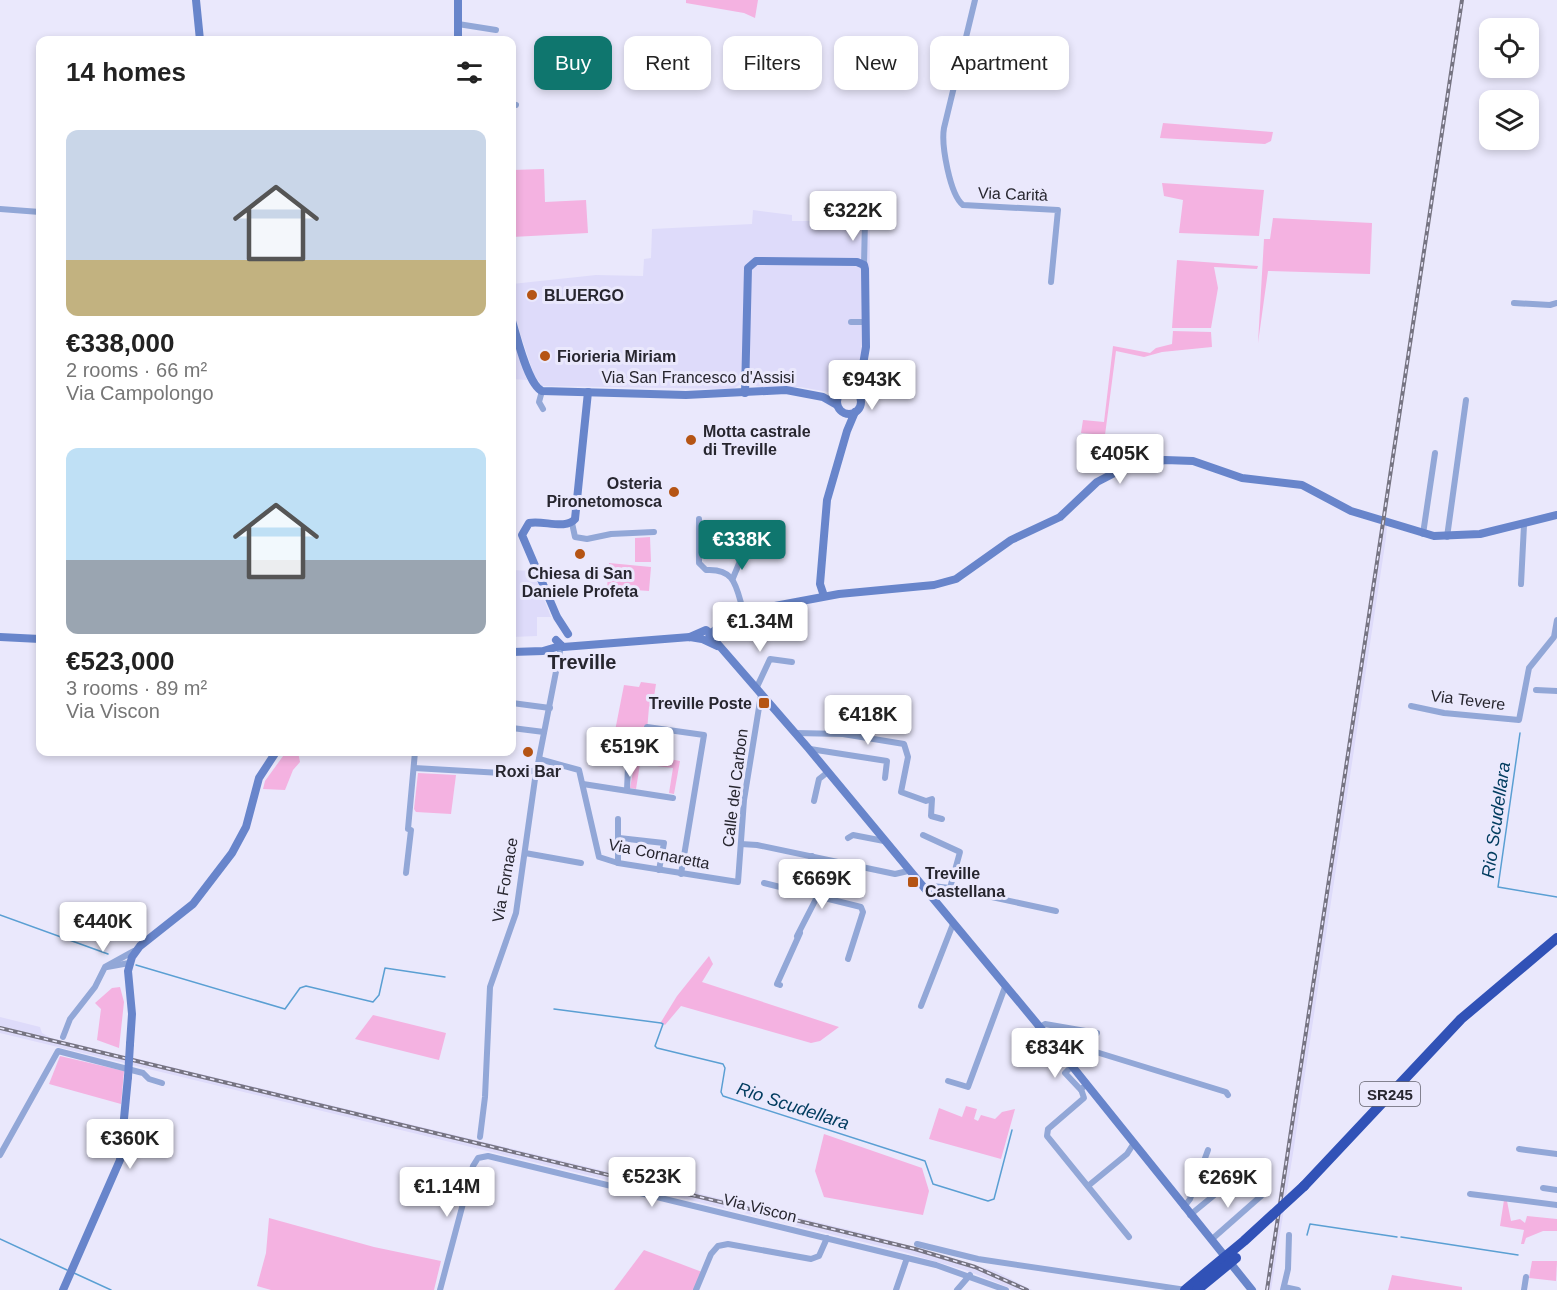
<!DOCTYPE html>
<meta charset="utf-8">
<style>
body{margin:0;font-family:Helvetica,sans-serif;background:#f2f2f2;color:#222;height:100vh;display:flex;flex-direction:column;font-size:22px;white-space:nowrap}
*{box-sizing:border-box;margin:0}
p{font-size:20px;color:#767676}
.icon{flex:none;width:33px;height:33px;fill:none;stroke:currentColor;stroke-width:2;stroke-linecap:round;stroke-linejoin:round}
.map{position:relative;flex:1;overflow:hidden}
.side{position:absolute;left:36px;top:36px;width:480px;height:720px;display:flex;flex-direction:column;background:#fff;border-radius:12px;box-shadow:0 3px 9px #0003}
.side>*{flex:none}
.guide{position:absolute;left:534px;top:36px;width:570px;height:54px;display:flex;gap:12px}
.controls{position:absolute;left:1479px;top:18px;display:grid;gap:12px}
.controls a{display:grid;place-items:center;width:60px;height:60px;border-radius:12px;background:#fff;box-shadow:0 3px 9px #0003;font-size:30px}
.price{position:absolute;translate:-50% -51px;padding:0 14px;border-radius:6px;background:#fff;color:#222;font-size:20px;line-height:39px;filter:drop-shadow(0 2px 3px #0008)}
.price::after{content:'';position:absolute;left:50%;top:36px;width:18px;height:14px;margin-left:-9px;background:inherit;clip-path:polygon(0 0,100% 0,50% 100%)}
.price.on{background:#0f766e;color:#fff}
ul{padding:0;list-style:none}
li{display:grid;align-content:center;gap:12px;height:318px;padding:0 30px}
li span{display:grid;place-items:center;height:186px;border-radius:12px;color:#555}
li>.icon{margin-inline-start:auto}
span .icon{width:108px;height:108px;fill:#fffc;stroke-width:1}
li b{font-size:26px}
h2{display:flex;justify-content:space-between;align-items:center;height:72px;padding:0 30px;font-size:26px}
.chip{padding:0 21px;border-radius:12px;background:#fff;box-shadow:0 3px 9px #0003;font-size:21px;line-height:54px}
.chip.on{background:#0f766e;color:#fff}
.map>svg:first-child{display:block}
.built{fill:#dedbfa}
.green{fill:#f4b2e1}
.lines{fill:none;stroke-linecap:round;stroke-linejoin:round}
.stream{stroke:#5a9fd3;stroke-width:1.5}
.street{stroke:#92a7d7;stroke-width:6}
.secondary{stroke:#6885cb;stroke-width:8}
.highway{stroke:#3152b7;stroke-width:10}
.rail-casing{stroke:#767482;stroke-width:4}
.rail{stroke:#eae8fc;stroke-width:1.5;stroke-dasharray:4.5;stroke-linecap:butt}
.secondary-bridge{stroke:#6885cb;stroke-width:8}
.highway-bridge{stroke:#3152b7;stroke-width:10}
.poi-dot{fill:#b55414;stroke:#eae8fc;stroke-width:2}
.labels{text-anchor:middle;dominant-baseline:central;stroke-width:6;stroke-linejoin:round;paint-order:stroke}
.shield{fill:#eae8fc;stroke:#62606c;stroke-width:1.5}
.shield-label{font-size:15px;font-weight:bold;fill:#27262f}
.street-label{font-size:16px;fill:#27262f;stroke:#eae8fc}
.poi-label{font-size:16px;font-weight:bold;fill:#27262f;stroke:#eae8fc;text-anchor:start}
.water-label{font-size:18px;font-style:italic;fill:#033d60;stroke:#eae8fc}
.quarter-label{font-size:20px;font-weight:bold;fill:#27262f;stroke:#eae8fc}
</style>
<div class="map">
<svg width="1557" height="1290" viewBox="0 0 1557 1290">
<rect width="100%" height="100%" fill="#eae8fc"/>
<g class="built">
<path d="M753,210l39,5v6h78l-1,128 -8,32 -7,-2 -4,5 -22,8 -28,-5h-37l-22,-3 -8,5 -191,-3 -8,-11 -22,-66v-25l84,-9 47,1 1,-17 7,-1 1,-29 100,-5z"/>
<path d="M512,335v2l15,43 -15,-1z"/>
<path d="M1381,523l6,2 -1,13 -92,609 -23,143h-6z"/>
<path d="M512,570l21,1 18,46h-14v19l-25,1z"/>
<path d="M0,1017l40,10 2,6 9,5 824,198 120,35 37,19h-17l-47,-19 -64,-19 -904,-219z"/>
</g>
<g class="green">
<path d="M686,0h72l-3,18 -11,-5 -58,-10z"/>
<path d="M1163,123l110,9 -2,9 -6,3 -105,-6z"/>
<path d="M544,169l1,33 41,-2 2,33 -76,4v-67z"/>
<path d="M1162,183l102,7 -5,46 -80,-3 4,-33 -19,-4z"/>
<path d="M1273,218l99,5 -2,51 -102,-3 -10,72 6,-104h6z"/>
<path d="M1177,260l81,6 -1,3 -43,-2 4,21 -7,40h-39z"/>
<path d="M1173,331l38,1 1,15 -50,5 -18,5 -28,-6 -11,84 -24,-2 2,-13 21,2 9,-76 37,7 6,-5 16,-4z"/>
<path d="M650,537l1,25h-16v-24z"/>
<path d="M609,563l42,4 -2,24 -42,-3z"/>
<path d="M641,682l15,2 -3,19 -4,4 -4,47 35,7 -6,33 -5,-1 4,-25 -33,-4 -4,25 -6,-1 3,-16 -4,-1 -2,-5 2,-21 -16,-4 11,-56 15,2z"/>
<path d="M286,752h12l2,10 -7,8 -8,20 -22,-1 2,-8z"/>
<path d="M418,773l38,2 -5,39 -35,-2 -2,-3z"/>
<path d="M709,956l4,8 -11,18 137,45 -19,14 -9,2 -130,-37 -16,19 -4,-3 16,-26z"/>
<path d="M120,987l4,15 -5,46 -22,-8 4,-31 -6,-6 17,-15z"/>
<path d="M373,1015l73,18 -7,27 -84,-21z"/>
<path d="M60,1056l64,15 -3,33 -72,-20z"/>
<path d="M966,1106l11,3 -3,10 4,2 3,-6 14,4 7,-7 13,-3 -14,50 -72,-20 10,-31 23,9z"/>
<path d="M824,1134l98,34 7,23 -6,24 -99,-18 -9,-26z"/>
<path d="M1504,1200l3,1 4,20 9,-2 5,4 2,-7 30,3v12h-14l-17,7 -2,6h-3l3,-14 -24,-4z"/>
<path d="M269,1218l105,29 67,14 -7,29h-163l-14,-4 9,-33z"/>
<path d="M644,1250l58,22 -8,18h-80z"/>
<path d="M1532,1261h25l-1,20 -27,-3z"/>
<path d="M1392,1275l70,12v3h-74z"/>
</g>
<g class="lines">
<g class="stream">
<path d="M1520,733l-22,154 59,10"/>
<path d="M0,915l108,39"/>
<path d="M136,965l149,44 15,-21 6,-2 67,16 6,-7 6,-27 60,9"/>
<path d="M554,1009l107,14 2,1 -8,22 2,2 66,16 2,4 -4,24 2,4 202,65 8,23 55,17 6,-2 18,-69"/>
<path d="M1307,1235l3,-11 87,13"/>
<path d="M1401,1237l117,18"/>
<path d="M0,1239l67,31"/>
<path d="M74,1273l37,17"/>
</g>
<g class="street">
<path d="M975,0l-31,128c-3,17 6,67 19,77l95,5 -7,72"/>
<path d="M458,24l38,6"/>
<path d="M512,104l4,1"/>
<path d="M0,209l40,3"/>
<path d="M864,265l1,-45"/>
<path d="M1514,303l36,2 7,-2"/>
<path d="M851,322h15"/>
<path d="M542,391l-3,11 4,7"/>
<path d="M699,519v44l7,7c31,-2 30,19 38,43"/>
<path d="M572,523l3,14 12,2 24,-5 43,-2"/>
<path d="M1423,534l12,-81"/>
<path d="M1447,537l19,-137"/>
<path d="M733,578l20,-48"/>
<path d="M1521,584l3,-59"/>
<path d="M756,689l14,-30 22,3"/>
<path d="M1536,690l21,1"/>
<path d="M512,703l38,5"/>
<path d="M1411,706l33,7 75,7 10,-52 25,-31 3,-17"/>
<path d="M647,727l57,8 -23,139"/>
<path d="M512,728l32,4"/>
<path d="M795,733l48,1 61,10 4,13 -7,35 25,9 6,-2 -1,17 11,3"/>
<path d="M810,749l77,12 -2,17"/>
<path d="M539,759l40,11 20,87 19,6 120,19 6,-82 17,-105"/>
<path d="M414,768l103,6 20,-4"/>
<path d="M583,784l90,14"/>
<path d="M627,790l1,-24"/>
<path d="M814,801l5,-22 9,-7"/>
<path d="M923,835l37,17 -10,36"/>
<path d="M619,838l45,5 -5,27"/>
<path d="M848,838l5,-3 31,6"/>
<path d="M741,844l16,1 138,29 13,-3"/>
<path d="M525,853l56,10"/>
<path d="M618,863v-44"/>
<path d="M406,873l5,-43 -3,-1 7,-77"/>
<path d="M764,883l97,24 2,5 -15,47"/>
<path d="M924,889l8,-3 18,2 106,23"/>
<path d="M805,894l7,-38"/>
<path d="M797,936l20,-39"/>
<path d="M107,967l22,-4"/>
<path d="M780,985l-3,-1 23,-51"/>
<path d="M921,1006l32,-82"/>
<path d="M1038,1028l7,-4 52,9"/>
<path d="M63,1037l7,-18 25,-32 10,-20 29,-16"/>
<path d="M1052,1044l6,-4 12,4 156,48 2,3"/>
<path d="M1072,1066l-7,7 16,17"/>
<path d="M948,1081l20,6 37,-100"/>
<path d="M1086,1085l-5,4 3,9 -36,31 -1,7 82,101"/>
<path d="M480,1137l5,-40 5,-110 26,-74 19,-134 26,-133"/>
<path d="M1519,1149l38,5"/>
<path d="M0,1155l58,-104 85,22 6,6 13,4"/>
<path d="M1088,1186l39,-32 7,-11"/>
<path d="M1543,1188l14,2"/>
<path d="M1470,1194l87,11"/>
<path d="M1184,1207l6,-8 18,-49"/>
<path d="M1190,1215l34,-28"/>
<path d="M1211,1240l50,-44"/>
<path d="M917,1244l61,15 208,31"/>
<path d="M1284,1287l14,3"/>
<path d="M440,1290l33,-124 5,-8 10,-2 448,109 70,25"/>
<path d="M696,1290l15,-36 7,-8 10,-2 83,15 8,-3 8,-18"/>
<path d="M896,1290l11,-32"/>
<path d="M957,1290l13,-15"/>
<path d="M1283,1290l5,-21 1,-34"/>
<path d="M1524,1290l2,-13"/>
</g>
<g class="secondary">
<path d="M196,0l4,40"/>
<path d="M458,40v-40"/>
<path d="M512,321c5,16 16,64 30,70l144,4 100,-5 37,7 14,8"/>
<circle cx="849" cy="402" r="12"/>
<path d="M745,393l3,-125 8,-7 101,1 7,3 1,4 1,78 -8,47"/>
<path d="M823,593l-3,-9 7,-84 20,-69 8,-19"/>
<path d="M748,611l91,-17 95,-9 22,-6 55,-39 49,-23 37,-35 25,-13 43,-9 28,1 49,17 60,7 49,26 83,25 46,-2 77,-19"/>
<path d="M568,634l-11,-17 -35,-82 7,-12c14,-3 37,7 46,-4l13,-127"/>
<path d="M710,635l99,114 259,312 184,229"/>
<path d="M710,635l11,-11 30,-15"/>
<path d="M0,637l40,2"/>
<path d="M690,637l16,-7 4,3 -1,5"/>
<path d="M556,640l7,7 127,-10 12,2 15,7"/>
<path d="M512,652l31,-1 17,-5"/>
<path d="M130,1044l2,-30 -4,-43 4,-14 8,-11 53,-42 39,-51 14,-26 13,-49 17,-26"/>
<path d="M63,1290l57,-130 8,-83"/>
</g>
<path class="highway" d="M1304,1186l157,-167 96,-81"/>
<defs>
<g id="rail">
<path d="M0,1028l915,221 60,18 52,23"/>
<path d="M1267,1290l195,-1290"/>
</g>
</defs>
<use href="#rail" class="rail-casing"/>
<use href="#rail" class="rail"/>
<path class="secondary-bridge" d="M128,1077l2,-33"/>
<g class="highway-bridge">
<path d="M1185,1290l59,-49 60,-55"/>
<path d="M1197,1290l39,-32"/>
</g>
</g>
<g class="poi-dot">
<circle cx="532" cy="295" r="6"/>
<circle cx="545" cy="356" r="6"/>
<circle cx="691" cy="440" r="6"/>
<circle cx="674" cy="492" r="6"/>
<circle cx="580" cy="554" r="6"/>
<rect x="758" y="697" width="12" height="12" rx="3"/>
<circle cx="528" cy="752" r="6"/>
<rect x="907" y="876" width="12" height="12" rx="3"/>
</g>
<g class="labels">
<rect class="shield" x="1360" y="1082" width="60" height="24" rx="4.5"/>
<g class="shield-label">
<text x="1390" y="1094">SR245</text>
</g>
<g class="street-label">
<text transform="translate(1013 194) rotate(2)">Via Carità</text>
<text x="698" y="377">Via San Francesco d'Assisi</text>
<text transform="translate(1468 700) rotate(7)">Via Tevere</text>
<text transform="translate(735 788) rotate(-83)">Calle del Carbon</text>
<text transform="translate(659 854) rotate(11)">Via Cornaretta</text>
<text transform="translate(505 880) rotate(-80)">Via Fornace</text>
<text transform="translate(760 1208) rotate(14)">Via Viscon</text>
</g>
<g class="poi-label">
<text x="544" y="295">BLUERGO</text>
<text x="557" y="356">Fiorieria Miriam</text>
<text x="703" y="431">Motta castrale<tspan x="703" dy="18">di Treville</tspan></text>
<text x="662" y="483" text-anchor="end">Osteria<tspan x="662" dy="18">Pironetomosca</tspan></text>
<text x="580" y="573" text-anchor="middle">Chiesa di San<tspan x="580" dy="18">Daniele Profeta</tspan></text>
<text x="752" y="703" text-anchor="end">Treville Poste</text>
<text x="528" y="771" text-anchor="middle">Roxi Bar</text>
<text x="925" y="873">Treville<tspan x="925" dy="18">Castellana</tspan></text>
</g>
<g class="water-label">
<text transform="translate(1496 820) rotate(-82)">Rio Scudellara</text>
<text transform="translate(793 1106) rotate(18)">Rio Scudellara</text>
</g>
<g class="quarter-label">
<text x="582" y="662">Treville</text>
</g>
</g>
</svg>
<div class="controls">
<a><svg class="icon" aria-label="locate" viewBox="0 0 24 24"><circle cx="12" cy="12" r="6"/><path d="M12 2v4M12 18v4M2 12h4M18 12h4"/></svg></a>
<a><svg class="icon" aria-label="layers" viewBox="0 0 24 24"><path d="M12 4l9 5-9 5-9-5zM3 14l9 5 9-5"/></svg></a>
</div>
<b class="price" style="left:853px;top:242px">€322K</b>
<b class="price" style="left:872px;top:411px">€943K</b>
<b class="price" style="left:1120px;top:485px">€405K</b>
<b class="price on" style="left:742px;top:571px">€338K</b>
<b class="price" style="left:760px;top:653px">€1.34M</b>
<b class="price" style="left:868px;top:746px">€418K</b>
<b class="price" style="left:630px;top:778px">€519K</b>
<b class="price" style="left:822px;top:910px">€669K</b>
<b class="price" style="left:103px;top:953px">€440K</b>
<b class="price" style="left:1055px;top:1079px">€834K</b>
<b class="price" style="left:130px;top:1170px">€360K</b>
<b class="price" style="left:652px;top:1208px">€523K</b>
<b class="price" style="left:1228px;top:1209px">€269K</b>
<b class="price" style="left:447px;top:1218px">€1.14M</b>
<div class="guide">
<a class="chip on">Buy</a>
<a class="chip">Rent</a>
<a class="chip">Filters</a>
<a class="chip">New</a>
<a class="chip">Apartment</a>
</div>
<section class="side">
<h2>14 homes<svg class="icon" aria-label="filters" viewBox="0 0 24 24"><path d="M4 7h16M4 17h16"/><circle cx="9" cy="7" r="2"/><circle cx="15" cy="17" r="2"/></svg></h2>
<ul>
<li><span style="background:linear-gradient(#c9d6e8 70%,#c2b280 0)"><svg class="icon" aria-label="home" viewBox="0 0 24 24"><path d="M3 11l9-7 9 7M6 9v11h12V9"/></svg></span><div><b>€338,000</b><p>2 rooms · 66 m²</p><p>Via Campolongo</p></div></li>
<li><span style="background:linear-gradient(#bfe0f5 60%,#9aa5b1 0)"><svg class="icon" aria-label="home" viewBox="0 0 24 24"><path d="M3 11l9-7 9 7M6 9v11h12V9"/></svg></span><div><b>€523,000</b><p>3 rooms · 89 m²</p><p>Via Viscon</p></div></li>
</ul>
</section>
</div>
